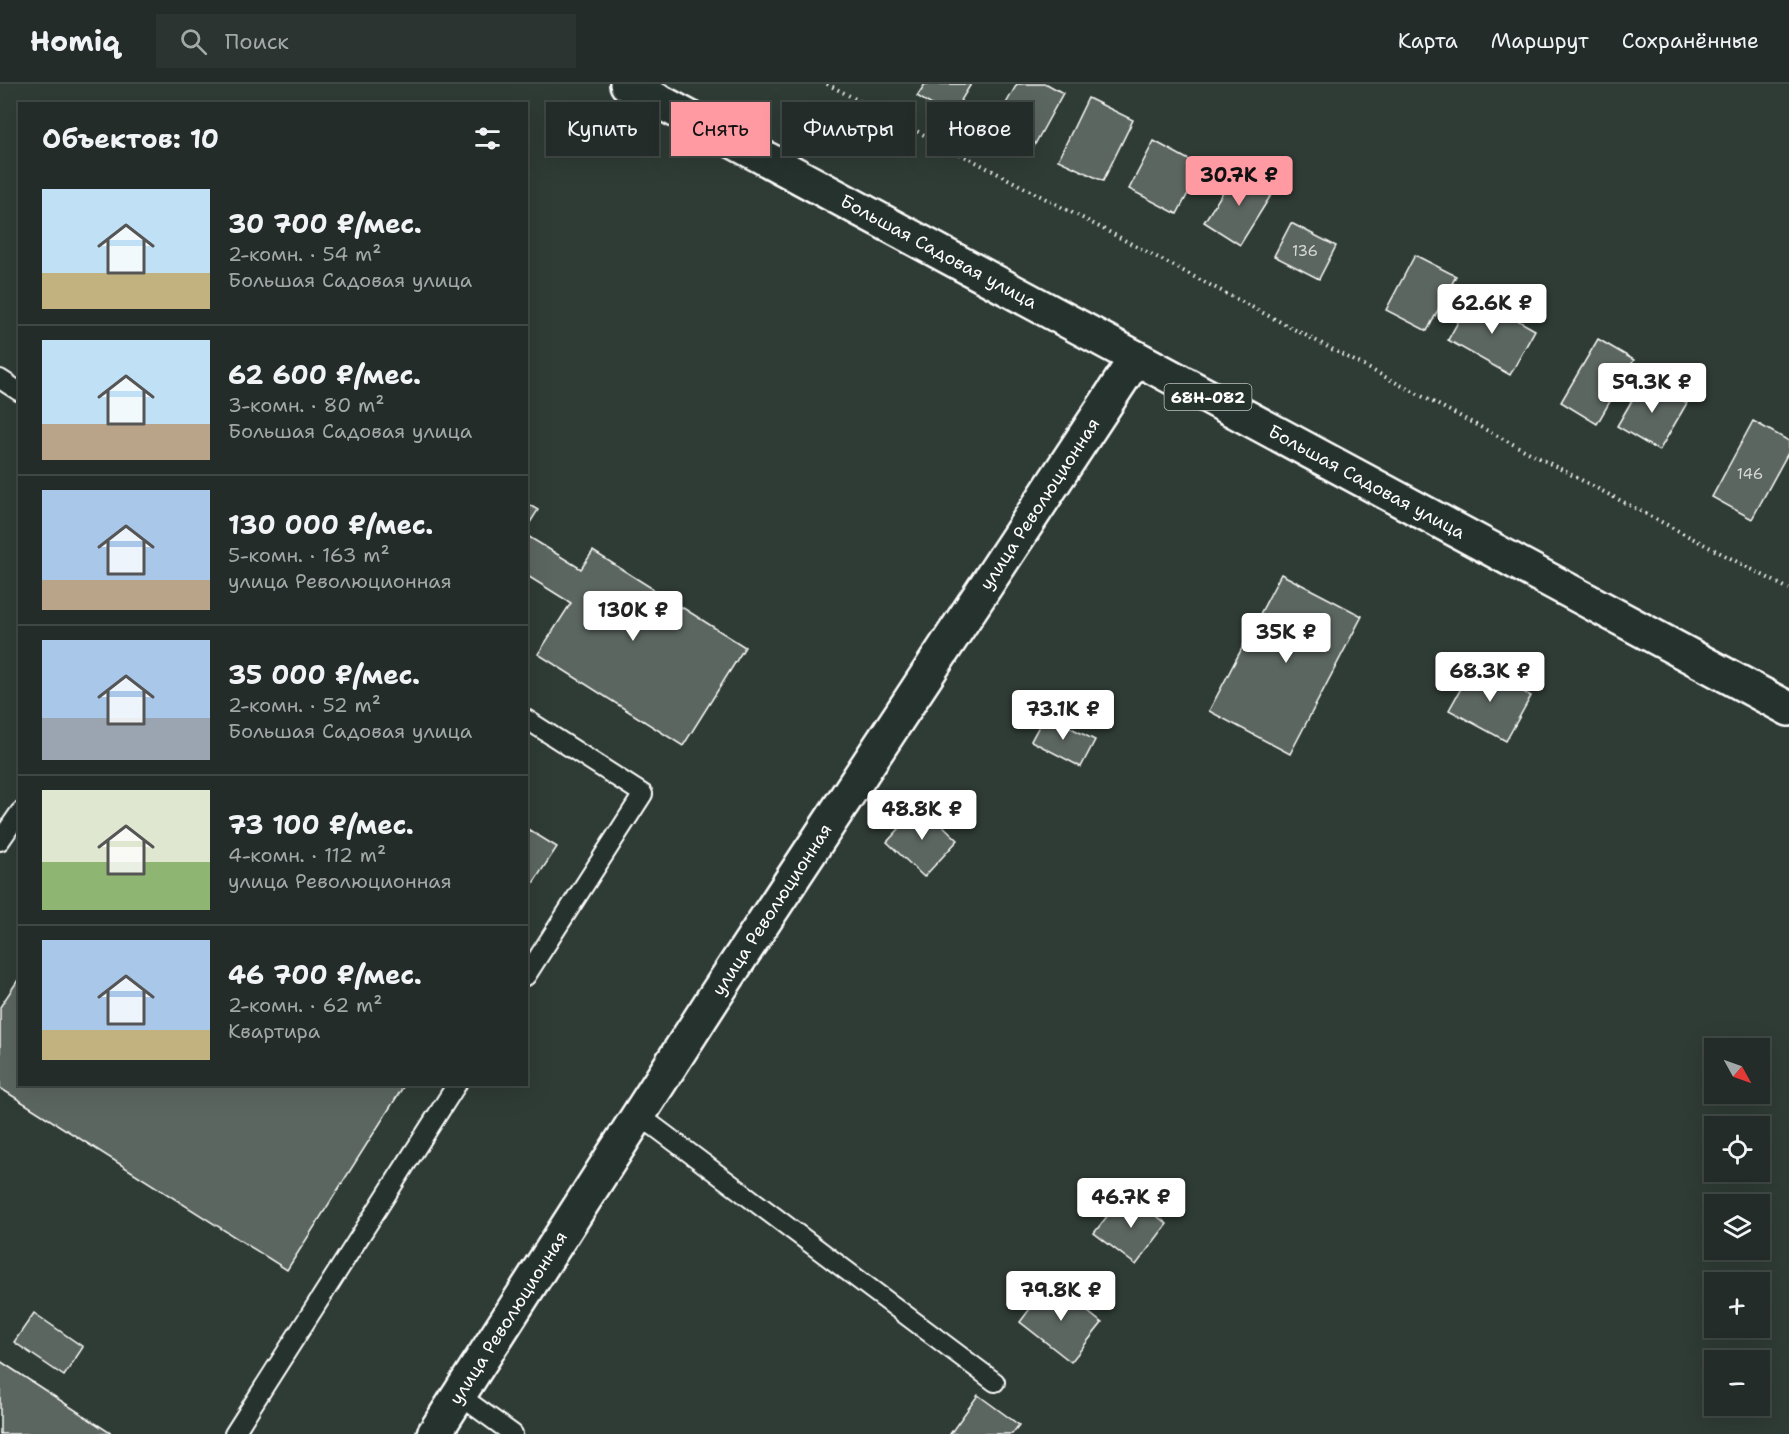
<!DOCTYPE html>
<html lang="ru">
<meta charset="utf-8">
<style>
body{margin:0;font-family:"Shantell Sans",sans-serif;background:#2b3430;color:#f1f3f6;height:100vh;display:flex;flex-direction:column;font-size:22px;white-space:nowrap}
*{box-sizing:border-box;margin:0}
p{font-size:20px;color:#a3a7a8}
.icon{flex:none;width:33px;height:33px;fill:none;stroke:currentColor;stroke-width:2;stroke-linecap:round;stroke-linejoin:round}
.map{position:relative;flex:1;overflow:hidden}
.panel{position:absolute;left:18px;top:18px;width:510px;height:984px;display:flex;flex-direction:column;background:#232c28;border-radius:0px;box-shadow:0 6px 24px #0002,0 0 0 2px #404845}
.panel>*{flex:none}
.guide{position:absolute;left:546px;top:18px;width:570px;height:54px;display:flex;gap:12px}
.needle{width:39px;rotate:130deg}
.tools{position:absolute;left:1704px;top:954px;display:grid;gap:12px}
.tools a{display:grid;place-items:center;width:66px;height:66px;border-radius:0px;background:#232c28;box-shadow:0 6px 24px #0002,0 0 0 2px #404845;font-size:30px}
.price{position:absolute;translate:-50% -51px;padding:0 14px;border-radius:6px;background:#fff;color:#222;font-size:20px;line-height:39px;filter:drop-shadow(0 2px 3px #0008)}
.price::after{content:'';position:absolute;left:50%;top:36px;width:18px;height:14px;margin-left:-9px;background:inherit;clip-path:polygon(0 0,100% 0,50% 100%)}
.price.active{background:#ff9aa2;color:#111}
ul{padding:0;list-style:none}
li{display:flex;align-items:center;gap:18px;height:150px;padding:0 24px}
li+li{border-top:2px solid #404845}
li span{display:grid;place-items:center;flex:none;width:168px;height:120px;border-radius:0px;color:#555}
li>.icon{margin-inline-start:auto}
span .icon{width:72px;height:72px;fill:#fffc;stroke-width:1}
li b{font-size:26px}
h2{display:flex;justify-content:space-between;align-items:center;height:72px;padding:0 24px;font-size:26px}
.pill{padding:0 21px;border-radius:0px;background:#232c28;box-shadow:0 6px 24px #0002,0 0 0 2px #404845;font-size:21px;line-height:54px}
.pill.active{background:#ff9aa2;color:#111}
header{display:flex;align-items:center;gap:36px;box-sizing:border-box;height:84px;padding:0 30px;background:#232c28;border-bottom:2px solid #404845}
header strong{font-size:28px}
nav{display:flex;gap:33px;margin-inline-start:auto;font-size:21px}
.search{width:420px;height:54px;background:#2b3430;display:flex;align-items:center;gap:15px;box-sizing:border-box;padding:0 21px;border-radius:0px;color:#a3a7a8;font-size:22px}
.map>svg:first-child{display:block}
.building{fill:#5b6661;stroke:#fff;stroke-width:1.5}
.lines{fill:none;stroke-linecap:round;stroke-linejoin:round}
.service-casing{stroke:#fff;stroke-width:22}
.minor-casing{stroke:#fff;stroke-width:38}
.primary-casing{stroke:#fff;stroke-width:38}
.path{stroke:#fff;stroke-width:4;stroke-dasharray:1.5 4.5;stroke-linecap:butt}
.service{stroke:#26332d;stroke-width:18}
.minor{stroke:#26332d;stroke-width:33}
.primary{stroke:#26332d;stroke-width:33}
.labels{text-anchor:middle;dominant-baseline:central;stroke-width:4.5;stroke-linejoin:round;paint-order:stroke}
.number-label{font-size:15px;fill:#d6d9d8}
.shield{fill:#26332d;stroke:#bec2c0;stroke-width:1.5}
.shield-label{font-size:16px;font-weight:bold;fill:#fff}
.street-label{font-size:18px;fill:#fff;stroke:#26332d}
</style>
<header>
<strong>Homiq</strong>
<div class="search"><svg class="icon" aria-label="search" viewBox="0 0 24 24"><circle cx="10" cy="10" r="6"/><path d="M15 15l6 6"/></svg>Поиск</div>
<nav><a>Карта</a><a>Маршрут</a><a>Сохранённые</a></nav>
</header>
<div class="map">
<svg width="1789" height="1350" viewBox="0 0 1789 1350">
<rect width="100%" height="100%" fill="#2f3b35"/>
<filter id="ink" filterUnits="userSpaceOnUse"><feTurbulence type="fractalNoise" baseFrequency=".0167" numOctaves="2"/><feDisplacementMap in="SourceGraphic" scale="12" xChannelSelector="R" yChannelSelector="G"/><feConvolveMatrix kernelMatrix="1 2 1 2 8 2 1 2 1" color-interpolation-filters="sRGB"/></filter>
<g filter="url(#ink)">
<g class="building">
<path d="M925,0h46l-20,33 -34,-21z"/>
<path d="M1017,0h30l16,9 -29,53 -39,-23z"/>
<path d="M1088,14l45,22 -30,61 -45,-21z"/>
<path d="M1154,57l48,26 -25,47 -48,-25z"/>
<path d="M1237,86l36,22 -33,53 -36,-23z"/>
<path d="M1291,139l45,23 -17,33 -45,-23z"/>
<path d="M1415,171l41,21 -29,55 -41,-21z"/>
<path d="M1473,211l62,35 -25,45 -62,-35z"/>
<path d="M1598,255l36,21 -37,64 -36,-22z"/>
<path d="M1645,294l42,25 -28,48 -42,-25z"/>
<path d="M1753,337l36,20v10l-37,68 -40,-22z"/>
<path d="M526,419l12,7 -12,19z"/>
<path d="M526,451l55,34 12,-18 152,96 -62,99 -145,-92 33,-51 -45,-28z"/>
<path d="M1281,490l81,42 -72,138 -81,-43z"/>
<path d="M1474,581l57,31 -25,45 -57,-31z"/>
<path d="M1045,631l50,25 -14,27 -50,-26z"/>
<path d="M921,721l37,35 -34,37 -37,-35z"/>
<path d="M526,744l31,19 -31,47z"/>
<path d="M20,893v107h385l-118,186 -287,-182v-81z"/>
<path d="M1126,1108l41,32 -31,41 -42,-32z"/>
<path d="M1050,1198l52,41 -31,39 -51,-40z"/>
<path d="M34,1229l49,34 -19,29 -50,-34z"/>
<path d="M0,1277l112,73h-112z"/>
<path d="M978,1311l41,30 -7,9h-62z"/>
</g>
<g class="lines">
<defs>
<g id="service">
<path d="M0,295l20,13"/>
<path d="M526,635l117,75 -117,182"/>
<path d="M0,757l20,-29"/>
<path d="M639,1031l356,267"/>
<path d="M459,1311l54,39"/>
<path d="M234,1350l223,-350"/>
</g>
<g id="minor">
<path id="s1" d="M434,1350l279,-435 423,-641"/>
</g>
<g id="primary">
<path id="s2" d="M627,0l1162,625"/>
</g>
</defs>
<use href="#service" class="service-casing"/>
<use href="#minor" class="minor-casing"/>
<use href="#primary" class="primary-casing"/>
<path class="path" d="M827,0l962,505"/>
<use href="#service" class="service"/>
<use href="#minor" class="minor"/>
<use href="#primary" class="primary"/>
</g>
</g>
<g class="labels">
<g class="number-label">
<text x="1305" y="167">136</text>
<text x="1750" y="390">146</text>
</g>
<rect class="shield" x="1164.5" y="300" width="87" height="26" rx="4.5"/>
<g class="shield-label">
<text x="1208" y="313">68Н-082</text>
</g>
<g class="street-label">
<text stroke="none"><textPath href="#s2" startOffset="354">Большая Садовая улица</textPath></text>
<text stroke="none"><textPath href="#s2" startOffset="840">Большая Садовая улица</textPath></text>
<text stroke="none"><textPath href="#s1" startOffset="1110">улица Революционная</textPath></text>
<text stroke="none"><textPath href="#s1" startOffset="624">улица Революционная</textPath></text>
<text stroke="none"><textPath href="#s1" startOffset="138">улица Революционная</textPath></text>
</g>
</g>
</svg>
<div class="tools">
<a><svg class="needle" viewBox="-14 -14 28 28"><path d="M0-13l5 13h-10z" fill="#e53935"/><path d="M0 13l5-13h-10z" fill="#a3a7a8"/></svg></a>
<a><svg class="icon" aria-label="locate" viewBox="0 0 24 24"><circle cx="12" cy="12" r="6"/><path d="M12 2v4M12 18v4M2 12h4M18 12h4"/></svg></a>
<a><svg class="icon" aria-label="layers" viewBox="0 0 24 24"><path d="M12 4l9 5-9 5-9-5zM3 14l9 5 9-5"/></svg></a>
<a>+</a>
<a>−</a>
</div>
<b class="price active" style="left:1239px;top:123px">30.7K ₽</b>
<b class="price" style="left:1492px;top:251px">62.6K ₽</b>
<b class="price" style="left:1652px;top:330px">59.3K ₽</b>
<b class="price" style="left:633px;top:558px">130K ₽</b>
<b class="price" style="left:1286px;top:580px">35K ₽</b>
<b class="price" style="left:1490px;top:619px">68.3K ₽</b>
<b class="price" style="left:1063px;top:657px">73.1K ₽</b>
<b class="price" style="left:922px;top:757px">48.8K ₽</b>
<b class="price" style="left:1131px;top:1145px">46.7K ₽</b>
<b class="price" style="left:1061px;top:1238px">79.8K ₽</b>
<div class="guide">
<a class="pill">Купить</a>
<a class="pill active">Снять</a>
<a class="pill">Фильтры</a>
<a class="pill">Новое</a>
</div>
<section class="panel">
<h2>Объектов: 10<svg class="icon" aria-label="filters" viewBox="0 0 24 24"><path d="M4 7h16M4 17h16"/><circle cx="9" cy="7" r="2"/><circle cx="15" cy="17" r="2"/></svg></h2>
<ul>
<li><span style="background:linear-gradient(#bfe0f5 70%,#c2b280 0)"><svg class="icon" aria-label="home" viewBox="0 0 24 24"><path d="M3 11l9-7 9 7M6 9v11h12V9"/></svg></span><div><b>30 700 ₽/мес.</b><p>2-комн. · 54 m²</p><p>Большая Садовая улица</p></div></li>
<li><span style="background:linear-gradient(#bfe0f5 70%,#b9a48a 0)"><svg class="icon" aria-label="home" viewBox="0 0 24 24"><path d="M3 11l9-7 9 7M6 9v11h12V9"/></svg></span><div><b>62 600 ₽/мес.</b><p>3-комн. · 80 m²</p><p>Большая Садовая улица</p></div></li>
<li><span style="background:linear-gradient(#a9c7e8 75%,#b9a48a 0)"><svg class="icon" aria-label="home" viewBox="0 0 24 24"><path d="M3 11l9-7 9 7M6 9v11h12V9"/></svg></span><div><b>130 000 ₽/мес.</b><p>5-комн. · 163 m²</p><p>улица Революционная</p></div></li>
<li><span style="background:linear-gradient(#a9c7e8 65%,#9aa5b1 0)"><svg class="icon" aria-label="home" viewBox="0 0 24 24"><path d="M3 11l9-7 9 7M6 9v11h12V9"/></svg></span><div><b>35 000 ₽/мес.</b><p>2-комн. · 52 m²</p><p>Большая Садовая улица</p></div></li>
<li><span style="background:linear-gradient(#dfe7d0 60%,#8fb573 0)"><svg class="icon" aria-label="home" viewBox="0 0 24 24"><path d="M3 11l9-7 9 7M6 9v11h12V9"/></svg></span><div><b>73 100 ₽/мес.</b><p>4-комн. · 112 m²</p><p>улица Революционная</p></div></li>
<li><span style="background:linear-gradient(#a9c7e8 75%,#c2b280 0)"><svg class="icon" aria-label="home" viewBox="0 0 24 24"><path d="M3 11l9-7 9 7M6 9v11h12V9"/></svg></span><div><b>46 700 ₽/мес.</b><p>2-комн. · 62 m²</p><p>Квартира</p></div></li>
</ul>
</section>
</div>
